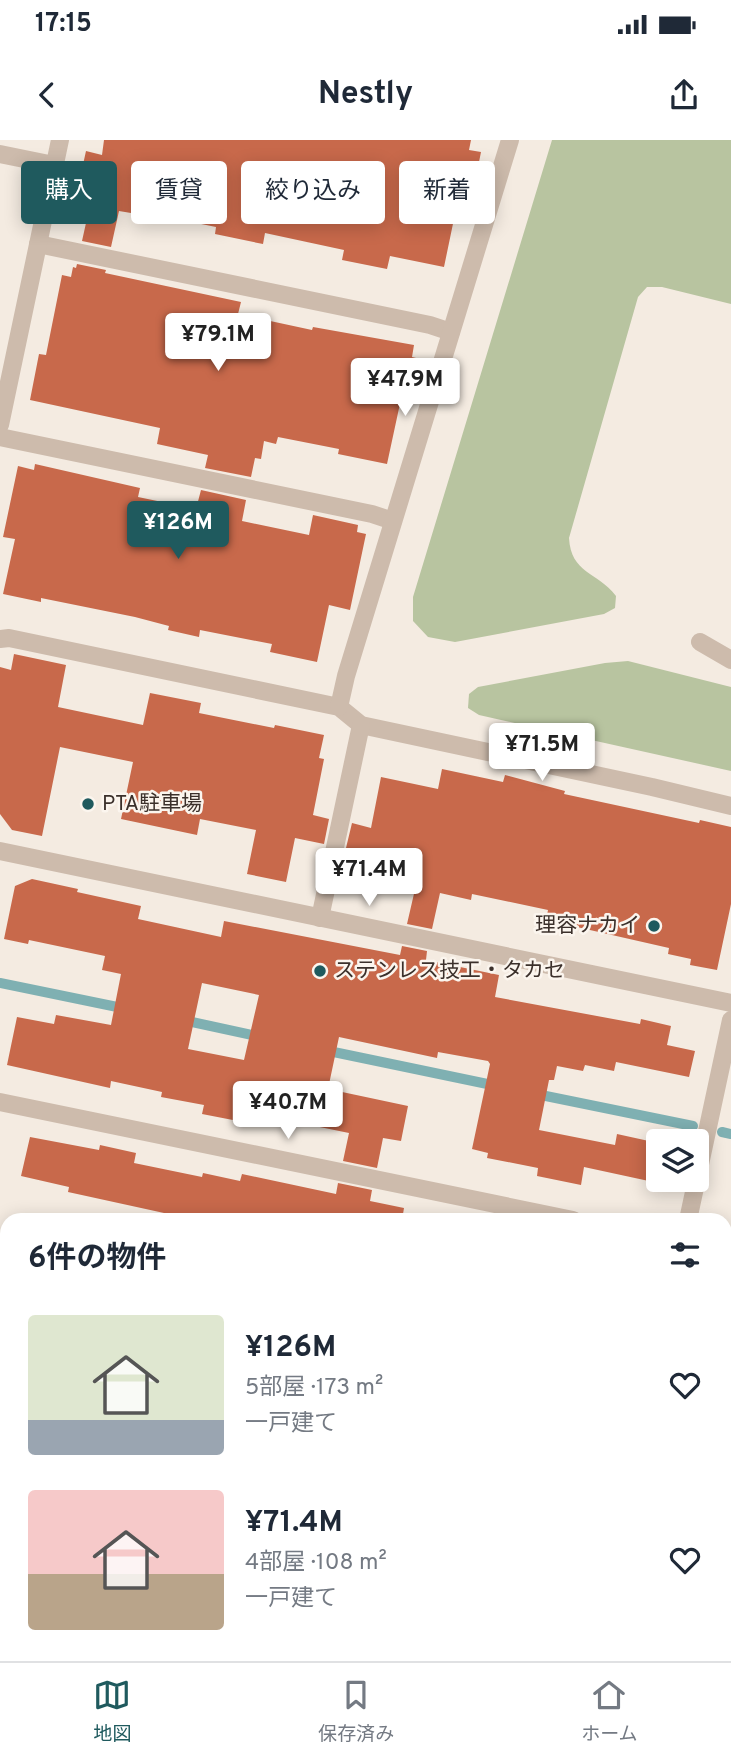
<!DOCTYPE html>
<html lang="ja">
<meta charset="utf-8">
<style>
body{margin:0;font-family:Overpass,"Noto Sans JP",sans-serif;background:#f6f6f7;color:#1f2937;height:100vh;display:flex;flex-direction:column;font-size:26px;white-space:nowrap}
*{box-sizing:border-box;margin:0}
p{font-size:23px;color:#747a83}
.icon{flex:none;width:38px;height:38px;fill:none;stroke:currentColor;stroke-width:2;stroke-linecap:round;stroke-linejoin:round}
.map{position:relative;flex:1;overflow:hidden}
.panel{position:absolute;left:0px;top:1073px;width:732px;height:450px;display:flex;flex-direction:column;background:#fff;border-radius:21px 21px 0 0;box-shadow:0 4px 18px #0003}
.panel>*{flex:none}
.guide{position:absolute;left:21px;top:21px;width:690px;height:63px;display:flex;gap:14px}
.tools{position:absolute;left:646px;top:989px;display:grid;gap:14px}
.tools a{display:grid;place-items:center;width:63px;height:63px;border-radius:7px;background:#fff;box-shadow:0 4px 18px #0003;font-size:35px}
.price{position:absolute;translate:-50% -60px;padding:0 16px;border-radius:7px;background:#fff;color:#222;font-size:23px;line-height:46px;filter:drop-shadow(0 2px 4px #0008)}
.price::after{content:'';position:absolute;left:50%;top:42px;width:21px;height:16px;margin-left:-10px;background:inherit;clip-path:polygon(0 0,100% 0,50% 100%)}
.price.selected{background:#1f5a5e;color:#fff}
ul{padding:0;list-style:none}
li{display:flex;align-items:center;gap:21px;height:175px;padding:0 28px}
li span{display:grid;place-items:center;flex:none;width:196px;height:140px;border-radius:7px;color:#555}
li>.icon{margin-inline-start:auto}
span .icon{width:84px;height:84px;fill:#fffc;stroke-width:1}
li b{font-size:30px}
h2{display:flex;justify-content:space-between;align-items:center;height:84px;padding:0 28px;font-size:30px}
.tag{padding:0 24px;border-radius:7px;background:#fff;box-shadow:0 4px 18px #0003;font-size:24px;line-height:63px}
.tag.selected{background:#1f5a5e;color:#fff}
.status{display:flex;justify-content:space-between;align-items:center;height:49px;padding:0 35px;background:#fff;direction:ltr}
.status svg{height:19px;fill:currentColor}
header{display:flex;justify-content:space-between;align-items:center;height:91px;padding:0 28px;background:#fff;font-size:32px;font-weight:700}
.dock{display:flex;justify-content:space-around;align-items:center;height:98px;border-top:2px solid #e0e1e3;background:#fff;font-size:19px;color:#747a83}
.dock a{display:grid;justify-items:center;gap:4px}
.dock .selected{color:#1f5a5e}
.map>svg:first-child{display:block}
.green{fill:#b8c4a0}
.lines{fill:none;stroke-linecap:round;stroke-linejoin:round}
.stream{stroke:#7fb0b2;stroke-width:10}
.building{fill:#c8694b;fill-rule:evenodd}
.minor{stroke:#cdbbac;stroke-width:18}
.tertiary{stroke:#cdbbac;stroke-width:18}
.poi-dot{fill:#1f5a5e;stroke:#fbf5ee;stroke-width:2.5}
.labels{text-anchor:middle;dominant-baseline:central;stroke-width:5;stroke-linejoin:round;paint-order:stroke}
.poi-label{font-size:21px;fill:#3b302b;stroke:#fbf5ee;text-anchor:start}
</style>
<div class="status"><b>17:15</b><svg viewBox="0 0 49 12"><path d="M0 12V9h3v3zM5 12V6h3v6zM10 12V3h3v9zM15 12V0h3v12zM26 1h20v11H26zM47 4h2v5h-2z"/></svg></div>
<header><svg class="icon" aria-label="back" viewBox="0 0 24 24"><path d="M15 5l-7 7 7 7"/></svg>Nestly<svg class="icon" aria-label="share" viewBox="0 0 24 24"><path d="M12 15V3M7 8l5-5 5 5M5 13v7h14v-7"/></svg></header>
<div class="map">
<svg width="731" height="1521" viewBox="0 0 731 1521">
<rect width="100%" height="100%" fill="#f4ebe1"/>
<g class="green">
<path d="M552,0h179v164l-69,-17h-15l-9,10 -69,241c2,36 28,33 47,58l-1,12 -11,6 -149,28 -27,-5 -15,-16v-24z"/>
<path d="M628,521l103,26v84l-252,-56 -11,-7 1,-14 9,-7 127,-24z"/>
</g>
<g class="lines">
<g class="stream">
<path d="M0,843l127,26"/>
<path d="M183,880l78,17"/>
<path d="M324,910l173,36"/>
<path d="M536,954l157,32"/>
<path d="M722,992l9,2"/>
</g>
</g>
<g class="building">
<path d="M104,0h367l-2,10 12,2 -8,40 -13,-2 -16,77 -54,-11 -3,13 -45,-9 2,-10 -79,-17 -2,11 -48,-10 1,-7 -84,-17 -1,3 -12,-2 -8,36 -29,-6 8,-36 -15,-4 11,-50 16,4z"/>
<path d="M77,124l29,6 -1,3 136,29 -3,12 74,16 1,-3 101,18 -2,12 8,2 -6,28 -10,-2 -17,79 -49,-10 1,-5 -61,-12 -2,7 -12,-3 -3,18 -6,-1 -4,19 -46,-9 3,-13 -51,-11 3,-16 -130,-28 9,-46 7,1 16,-80 9,2 2,-10 3,1z"/>
<path d="M35,324l105,24 -2,9 58,12 5,-19 45,10 -4,21 67,14 4,-20 45,10 -1,7 9,2 -16,76 -21,-5 -12,57 -47,-10 2,-8 -72,-14 -1,7 -31,-7 1,-4 -34,-9 -94,-19v4l-38,-8 12,-55 -12,-2 15,-71 16,4z"/>
<path d="M14,514l52,11 -8,42 85,18 7,-32 51,10 -2,10 75,15 1,-3 49,10 -5,23 5,1 -11,56 16,4 -5,25 -29,-6 -9,44 -39,-8 9,-44 -56,-11 -3,16 -76,-16 12,-57 -73,-15 -18,89 -30,-6 -12,-16v-147l11,3z"/>
<path d="M442,629l61,13 2,-7 60,16 -1,3 135,29 1,-3 31,7v77l-14,66 -27,-5 1,-6 -23,-5 1,-6 -123,-28 2,-10 -76,-16 -1,6 -31,-7 -8,36 -25,-5 9,-39 -71,-15 5,-21 -4,-1 6,-25 19,5 10,-51 57,12z"/>
<path d="M32,739l46,10 -1,3 64,14 -3,13 83,18 3,-16 176,34 2,-9 25,5 -1,9 73,15 -4,22 145,27 1,-5 30,7 -4,19 28,6 -6,26 -73,-15 -2,9 -29,-6 -2,6 -26,-5 -3,14h-5l-10,50 76,15 2,-11 41,9v40l-74,-16 -3,18 -44,-9 1,-8 -51,-10 1,-5 -16,-4 18,-85 -2,-3 -50,-9 -1,6 -98,-21 -11,52 80,17 -7,35 -18,-3 -6,30 -34,-7 6,-28 -83,-17 -2,10 -62,-12 2,-9 -43,-8 1,-5 -51,-11 -1,7 -103,-23 10,-48 37,7 2,-9 55,10 10,-51 -19,-4 3,-14 -76,-16 -1,4 -24,-5 11,-53zM202,843l57,12 -15,65 -56,-11z"/>
<path d="M30,997l69,13 1,-5 36,8 -2,10 68,14 1,-4 37,8 2,-7 94,20 2,-11 34,7 -2,11 34,7 -2,12h-206l-128,-28 1,-5 -48,-11z"/>
</g>
<g class="lines">
<g class="minor">
<path d="M0,14l54,11"/>
<path d="M38,104l392,81 21,7"/>
<path d="M0,285l60,-285"/>
<path d="M0,297l372,77 21,7"/>
<path d="M0,499l9,-1 330,69 22,18 291,62 79,19"/>
<path d="M700,502l31,18"/>
<path d="M339,567l7,-31 164,-536"/>
<path d="M320,778l41,-193"/>
<path d="M0,962l573,118"/>
<path d="M688,1080l43,-200"/>
<path d="M724,1111l7,2"/>
<path d="M0,1175h7"/>
<path d="M724,1324l7,1"/>
<path d="M0,1389h7"/>
<path d="M621,1516l26,5"/>
</g>
<path class="tertiary" d="M0,711l731,152"/>
</g>
<g class="poi-dot">
<circle cx="88" cy="664" r="7"/>
<circle cx="654" cy="786" r="7"/>
<circle cx="320" cy="831" r="7"/>
</g>
<g class="labels">
<g class="poi-label">
<text x="102" y="664">PTA駐車場</text>
<text x="640" y="786" text-anchor="end">理容ナカイ</text>
<text x="334" y="831">ステンレス技工・タカセ</text>
</g>
</g>
</svg>
<div class="tools">
<a><svg class="icon" aria-label="layers" viewBox="0 0 24 24"><path d="M12 4l9 5-9 5-9-5zM3 14l9 5 9-5"/></svg></a>
</div>
<b class="price" style="left:218px;top:233px">¥79.1M</b>
<b class="price" style="left:405px;top:278px">¥47.9M</b>
<b class="price selected" style="left:178px;top:421px">¥126M</b>
<b class="price" style="left:542px;top:643px">¥71.5M</b>
<b class="price" style="left:369px;top:768px">¥71.4M</b>
<b class="price" style="left:288px;top:1001px">¥40.7M</b>
<div class="guide">
<a class="tag selected">購入</a>
<a class="tag">賃貸</a>
<a class="tag">絞り込み</a>
<a class="tag">新着</a>
</div>
<section class="panel">
<h2>6件の物件<svg class="icon" aria-label="filters" viewBox="0 0 24 24"><path d="M4 7h16M4 17h16"/><circle cx="9" cy="7" r="2"/><circle cx="15" cy="17" r="2"/></svg></h2>
<ul>
<li><span style="background:linear-gradient(#dfe7d0 75%,#9aa5b1 0)"><svg class="icon" aria-label="home" viewBox="0 0 24 24"><path d="M3 11l9-7 9 7M6 9v11h12V9"/></svg></span><div><b>¥126M</b><p>5部屋 · 173 m²</p><p>一戸建て</p></div><svg class="icon" aria-label="heart" viewBox="0 0 24 24"><path d="M12 20l-8-8c-3-5 5-10 8-4 3-6 11-1 8 4z"/></svg></li>
<li><span style="background:linear-gradient(#f6c9c9 60%,#b9a48a 0)"><svg class="icon" aria-label="home" viewBox="0 0 24 24"><path d="M3 11l9-7 9 7M6 9v11h12V9"/></svg></span><div><b>¥71.4M</b><p>4部屋 · 108 m²</p><p>一戸建て</p></div><svg class="icon" aria-label="heart" viewBox="0 0 24 24"><path d="M12 20l-8-8c-3-5 5-10 8-4 3-6 11-1 8 4z"/></svg></li>
</ul>
</section>
</div>
<nav class="dock">
<a class="selected"><svg class="icon" aria-label="map" viewBox="0 0 24 24"><path d="M3 6l6-2 6 2 6-2v14l-6 2-6-2-6 2zM9 4v14M15 6v14"/></svg>地図</a>
<a><svg class="icon" aria-label="saved" viewBox="0 0 24 24"><path d="M7 4h10v16l-5-4-5 4z"/></svg>保存済み</a>
<a><svg class="icon" aria-label="home" viewBox="0 0 24 24"><path d="M3 11l9-7 9 7M6 9v11h12V9"/></svg>ホーム</a>
</nav>
